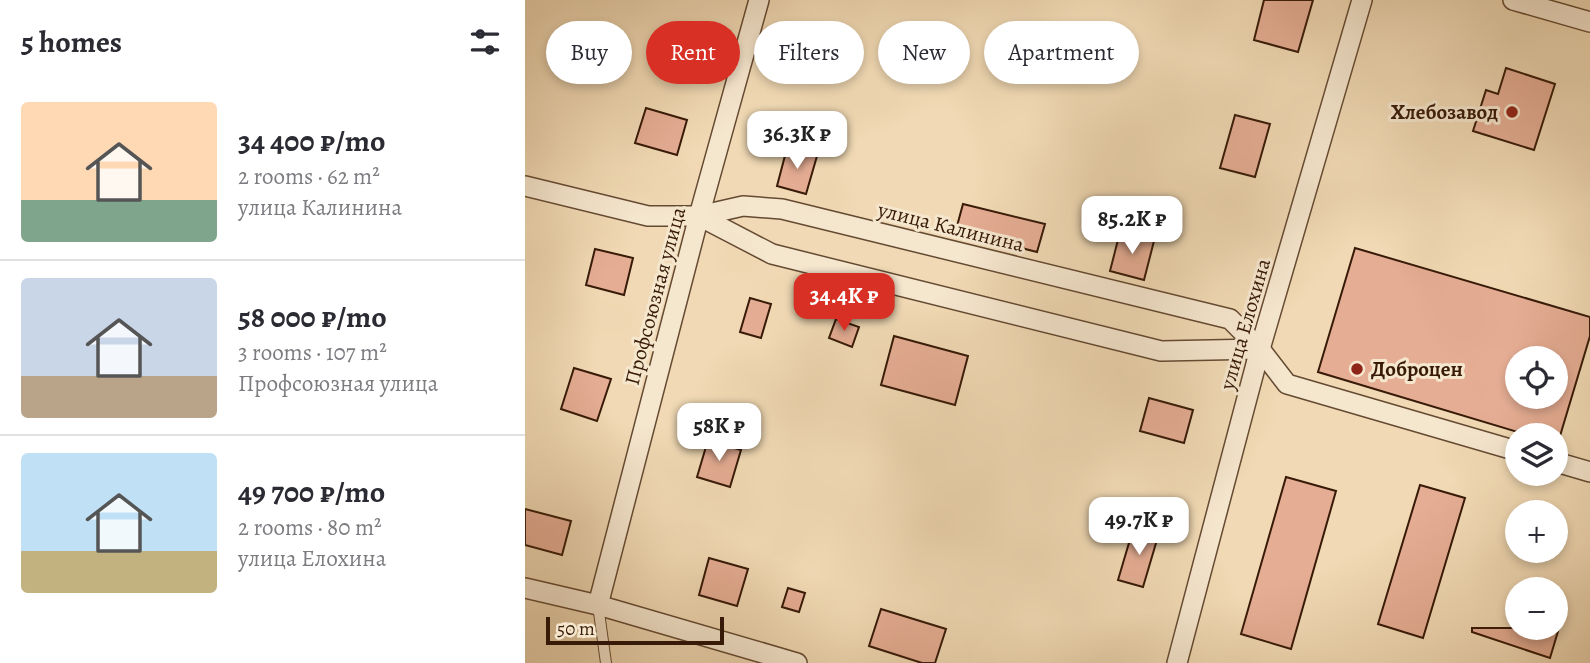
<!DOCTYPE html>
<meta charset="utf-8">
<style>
body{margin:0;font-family:Alegreya,serif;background:#f2f2f3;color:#2b2b33;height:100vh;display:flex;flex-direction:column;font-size:26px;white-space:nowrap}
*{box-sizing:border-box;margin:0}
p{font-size:23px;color:#7c7c81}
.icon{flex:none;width:38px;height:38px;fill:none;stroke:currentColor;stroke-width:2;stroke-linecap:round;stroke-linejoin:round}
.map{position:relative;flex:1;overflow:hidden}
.side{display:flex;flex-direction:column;background:#fff;width:525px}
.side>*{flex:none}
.hud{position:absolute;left:21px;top:21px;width:665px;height:63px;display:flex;gap:14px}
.tools{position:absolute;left:980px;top:346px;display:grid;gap:14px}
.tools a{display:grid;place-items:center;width:63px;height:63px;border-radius:50%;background:#fff;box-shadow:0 4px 10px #0003;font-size:35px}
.scale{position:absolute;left:21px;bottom:18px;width:178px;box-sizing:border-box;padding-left:7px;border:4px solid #371a07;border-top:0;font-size:19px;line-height:24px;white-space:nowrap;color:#371a07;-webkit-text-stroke:5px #f5e6ce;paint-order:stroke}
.price{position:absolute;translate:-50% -60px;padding:0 16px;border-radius:14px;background:#fff;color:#222;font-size:23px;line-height:46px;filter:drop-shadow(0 2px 4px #0008)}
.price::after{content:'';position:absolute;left:50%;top:42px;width:21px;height:16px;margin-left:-10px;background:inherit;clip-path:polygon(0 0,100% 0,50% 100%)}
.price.active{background:#d93025;color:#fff}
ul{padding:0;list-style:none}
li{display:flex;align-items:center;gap:21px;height:175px;padding:0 21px}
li+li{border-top:2px solid #e1e1e2}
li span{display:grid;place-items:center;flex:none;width:196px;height:140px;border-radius:7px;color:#555}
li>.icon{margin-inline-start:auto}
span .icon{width:84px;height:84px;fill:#fffc;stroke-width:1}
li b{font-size:30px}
h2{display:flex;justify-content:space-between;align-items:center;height:84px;padding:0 21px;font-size:30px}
.chip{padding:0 24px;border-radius:32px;background:#fff;box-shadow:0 4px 10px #0003;font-size:24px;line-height:63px}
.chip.active{background:#d93025;color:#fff}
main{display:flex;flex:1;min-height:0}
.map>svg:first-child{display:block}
.building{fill:#e5ad94;stroke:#371a07;stroke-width:2;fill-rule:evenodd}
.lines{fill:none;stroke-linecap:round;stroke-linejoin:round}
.lane-casing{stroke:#654a32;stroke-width:12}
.street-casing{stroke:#654a32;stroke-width:22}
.lane{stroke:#f5e6ce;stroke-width:10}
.street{stroke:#f5e6ce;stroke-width:19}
.poi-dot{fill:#8f2418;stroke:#f5e6ce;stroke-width:2.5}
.labels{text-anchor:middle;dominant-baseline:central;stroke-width:6;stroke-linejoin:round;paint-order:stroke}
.poi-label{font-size:21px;font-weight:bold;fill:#371a07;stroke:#f5e6ce;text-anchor:end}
.street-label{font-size:21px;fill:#371a07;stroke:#f5e6ce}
</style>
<main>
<section class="side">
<h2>5 homes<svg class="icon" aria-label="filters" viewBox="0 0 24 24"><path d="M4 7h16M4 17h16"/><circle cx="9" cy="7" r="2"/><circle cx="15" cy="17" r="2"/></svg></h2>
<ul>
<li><span style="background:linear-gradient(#ffd9b3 70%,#7fa58c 0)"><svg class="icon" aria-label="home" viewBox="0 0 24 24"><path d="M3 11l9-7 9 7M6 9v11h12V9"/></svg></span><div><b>34 400 ₽/mo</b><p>2 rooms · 62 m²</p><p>улица Калинина</p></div></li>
<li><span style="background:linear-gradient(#c9d6e8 70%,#b9a48a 0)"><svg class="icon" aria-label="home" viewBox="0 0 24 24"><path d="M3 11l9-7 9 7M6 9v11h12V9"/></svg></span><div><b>58 000 ₽/mo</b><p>3 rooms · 107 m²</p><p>Профсоюзная улица</p></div></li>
<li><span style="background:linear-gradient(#bfe0f5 70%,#c2b280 0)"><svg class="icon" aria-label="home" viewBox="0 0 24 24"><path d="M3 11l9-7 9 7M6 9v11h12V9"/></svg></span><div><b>49 700 ₽/mo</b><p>2 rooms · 80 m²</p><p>улица Елохина</p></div></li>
</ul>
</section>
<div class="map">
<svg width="1065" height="663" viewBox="0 0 1065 663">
<rect width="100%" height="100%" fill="#f0d9b4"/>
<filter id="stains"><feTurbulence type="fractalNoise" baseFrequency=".00286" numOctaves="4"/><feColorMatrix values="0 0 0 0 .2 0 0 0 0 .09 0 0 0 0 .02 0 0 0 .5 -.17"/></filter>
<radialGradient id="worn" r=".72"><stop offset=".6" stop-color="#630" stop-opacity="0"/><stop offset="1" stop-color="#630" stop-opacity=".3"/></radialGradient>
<g class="building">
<path d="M739,0h49l-15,52 -44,-12z"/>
<path d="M298,23l28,9 -15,48 -27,-9z"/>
<path d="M981,68l49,16 -21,66 -61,-19 13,-41 12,4z"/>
<path d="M121,108l41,12 -10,35 -42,-12z"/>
<path d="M710,115l35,9 -15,53 -35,-9z"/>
<path d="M262,148l30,8 -11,38 -29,-8z"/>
<path d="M438,204l82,20 -8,28 -35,-9 1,-4 -46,-13z"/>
<path d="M595,232l34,9 -10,39 -34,-9z"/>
<path d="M830,248l235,69v19l-30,100h-29l-213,-64zM992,359h39v38h-39z"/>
<path d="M70,249l38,9 -9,37 -38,-10z"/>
<path d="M225,298l21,6 -10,34 -21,-6z"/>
<path d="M311,319l23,8 -7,20 -23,-9z"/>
<path d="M369,336l74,20 -13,49 -74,-20z"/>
<path d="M49,368l37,11 -14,42 -36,-12z"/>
<path d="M624,398l44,12 -9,33 -44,-12z"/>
<path d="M183,440l33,10 -11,37 -33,-10z"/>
<path d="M761,477l50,14 -45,158 -50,-15z"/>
<path d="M895,485l45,13 -42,140 -45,-14z"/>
<path d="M0,509l46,12 -9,34 -37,-10z"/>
<path d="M609,526l25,7 -16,54 -25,-7z"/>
<path d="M184,558l39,11 -11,37 -38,-11z"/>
<path d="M263,588l17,5 -6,19 -17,-5z"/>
<path d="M356,609l65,20 -11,34h-13l-53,-17z"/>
<path d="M947,628h87l-9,30 -78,-26z"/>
</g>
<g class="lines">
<defs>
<path id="lane" d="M73,605l8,58"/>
<g id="street">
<path d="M988,0l77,22"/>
<path d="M0,186l123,30h51l73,38 389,97 99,-2"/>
<path d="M174,216l44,-10 39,3 448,110 30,30 27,35 230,67"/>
<path d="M1031,462l34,10"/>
<path d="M0,588l73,17 199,58"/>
<path d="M73,605l101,-389 60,-216"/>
<path d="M652,663l83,-314 102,-349"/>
</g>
</defs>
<use href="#lane" class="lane-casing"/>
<use href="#street" class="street-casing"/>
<use href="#lane" class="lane"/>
<use href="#street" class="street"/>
</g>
<g class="poi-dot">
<circle cx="987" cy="112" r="7"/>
<circle cx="832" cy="369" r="7"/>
</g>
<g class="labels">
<g class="poi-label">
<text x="973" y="112">Хлебозавод</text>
<text x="846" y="369" text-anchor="start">Доброцен</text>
</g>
<g class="street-label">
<text transform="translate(426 227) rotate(14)">улица Калинина</text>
<text transform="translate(130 296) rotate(-75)">Профсоюзная улица</text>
<text transform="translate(720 324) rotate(-74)">улица Елохина</text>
</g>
</g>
<rect width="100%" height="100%" filter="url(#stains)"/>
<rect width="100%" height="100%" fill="url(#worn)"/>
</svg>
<div class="tools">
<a><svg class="icon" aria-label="locate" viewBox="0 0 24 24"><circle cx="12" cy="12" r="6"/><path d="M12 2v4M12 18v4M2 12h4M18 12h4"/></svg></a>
<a><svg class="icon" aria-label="layers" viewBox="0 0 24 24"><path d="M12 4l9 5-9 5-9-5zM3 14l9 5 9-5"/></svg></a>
<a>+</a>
<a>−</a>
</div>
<div class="scale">50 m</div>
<b class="price" style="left:272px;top:171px">36.3K ₽</b>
<b class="price" style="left:607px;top:256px">85.2K ₽</b>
<b class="price active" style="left:319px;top:333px">34.4K ₽</b>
<b class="price" style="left:194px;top:463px">58K ₽</b>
<b class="price" style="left:614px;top:557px">49.7K ₽</b>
<div class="hud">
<a class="chip">Buy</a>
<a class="chip active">Rent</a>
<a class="chip">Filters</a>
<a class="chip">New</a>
<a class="chip">Apartment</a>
</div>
</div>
</main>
